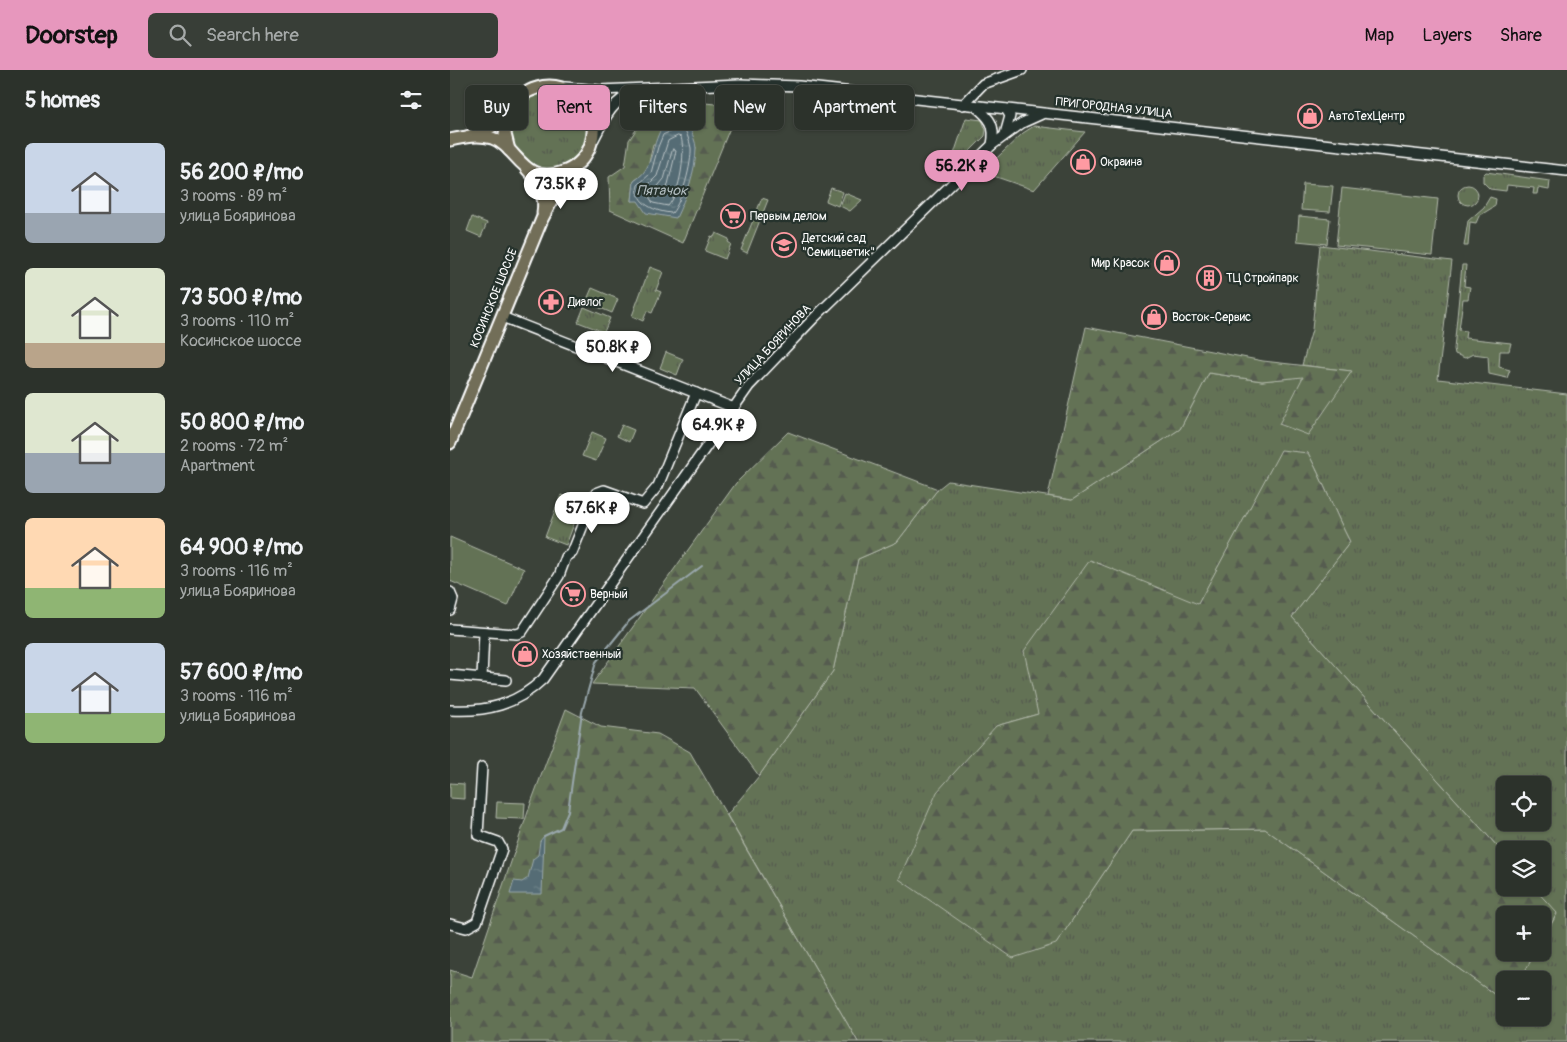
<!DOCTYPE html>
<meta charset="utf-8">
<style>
body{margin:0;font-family:Pangolin,sans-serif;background:#383e37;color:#f1f3f6;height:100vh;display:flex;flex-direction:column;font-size:19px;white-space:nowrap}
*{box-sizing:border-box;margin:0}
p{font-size:16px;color:#a6aaa9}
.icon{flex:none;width:28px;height:28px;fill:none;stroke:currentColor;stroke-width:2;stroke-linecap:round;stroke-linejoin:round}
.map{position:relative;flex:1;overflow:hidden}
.side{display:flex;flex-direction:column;background:#2c322b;width:450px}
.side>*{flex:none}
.top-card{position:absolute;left:15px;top:15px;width:475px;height:45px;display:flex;gap:10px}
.fabs{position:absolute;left:1046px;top:706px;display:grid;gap:10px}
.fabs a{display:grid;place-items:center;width:55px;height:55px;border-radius:8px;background:#2c322b;box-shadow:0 1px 4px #0004,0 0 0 1px #484d47;font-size:25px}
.price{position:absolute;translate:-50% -42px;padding:0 11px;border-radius:18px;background:#fff;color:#222;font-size:16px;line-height:32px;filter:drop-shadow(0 1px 2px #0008)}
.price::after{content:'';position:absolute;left:50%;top:30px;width:15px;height:11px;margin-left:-8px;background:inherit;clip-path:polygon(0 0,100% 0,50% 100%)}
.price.on{background:#e797bd;color:#111}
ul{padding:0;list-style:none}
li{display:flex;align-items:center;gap:15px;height:125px;padding:0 25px}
li span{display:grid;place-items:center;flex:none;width:140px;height:100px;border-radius:8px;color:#555}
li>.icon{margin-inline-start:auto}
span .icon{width:60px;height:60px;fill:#fffc;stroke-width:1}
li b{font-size:21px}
h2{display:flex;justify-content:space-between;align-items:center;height:60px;padding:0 25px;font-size:21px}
.pill{padding:0 18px;border-radius:8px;background:#2c322b;box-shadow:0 1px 4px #0004,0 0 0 1px #484d47;font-size:18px;line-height:45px}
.pill.on{background:#e797bd;color:#111}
header{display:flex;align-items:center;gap:30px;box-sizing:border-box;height:70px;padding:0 25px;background:#e797bd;color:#111}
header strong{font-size:24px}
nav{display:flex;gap:28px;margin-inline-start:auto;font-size:18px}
.search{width:350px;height:45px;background:#383e37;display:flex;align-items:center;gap:12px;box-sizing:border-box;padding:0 18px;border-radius:8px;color:#a6aaa9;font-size:19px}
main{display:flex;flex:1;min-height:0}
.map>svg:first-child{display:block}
.grass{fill:url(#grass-tufts);stroke:#b1b8aa;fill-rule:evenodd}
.forest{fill:url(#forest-firs);stroke:#b1b8aa;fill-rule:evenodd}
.pitch{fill:#637254;stroke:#b1b8aa}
.water{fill:url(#water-ripples);stroke:#99a7ac}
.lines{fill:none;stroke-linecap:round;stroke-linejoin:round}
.shore{stroke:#bbc4c7;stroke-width:1}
.stream{stroke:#99a7ac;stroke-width:2}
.minor-casing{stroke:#fff;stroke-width:12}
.major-casing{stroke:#fff;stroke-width:15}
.minor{stroke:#26332d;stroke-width:9}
.major{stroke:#726e59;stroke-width:11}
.labels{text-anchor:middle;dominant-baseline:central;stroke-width:4.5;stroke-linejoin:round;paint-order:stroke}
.street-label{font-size:12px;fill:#fff;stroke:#26332d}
.poi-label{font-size:12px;fill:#fff;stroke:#26332d;text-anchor:start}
.water-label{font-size:14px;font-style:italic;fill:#b2bdc0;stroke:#26332d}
</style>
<header>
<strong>Doorstep</strong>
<div class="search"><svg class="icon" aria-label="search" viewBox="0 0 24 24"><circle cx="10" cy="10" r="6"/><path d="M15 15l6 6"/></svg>Search here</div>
<nav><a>Map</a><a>Layers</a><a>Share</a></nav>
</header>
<main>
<section class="side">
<h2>5 homes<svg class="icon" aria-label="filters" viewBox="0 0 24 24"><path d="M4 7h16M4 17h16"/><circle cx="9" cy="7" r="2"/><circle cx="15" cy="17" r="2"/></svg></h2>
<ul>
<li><span style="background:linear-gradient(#c9d6e8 70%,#9aa5b1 0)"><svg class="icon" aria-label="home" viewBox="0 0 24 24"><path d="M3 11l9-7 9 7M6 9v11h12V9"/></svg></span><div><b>56 200 ₽/mo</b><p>3 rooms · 89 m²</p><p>улица Бояринова</p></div></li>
<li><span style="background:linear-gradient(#dfe7d0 75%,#b9a48a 0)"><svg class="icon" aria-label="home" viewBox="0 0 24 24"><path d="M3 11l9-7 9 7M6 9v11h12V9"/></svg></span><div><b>73 500 ₽/mo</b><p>3 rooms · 110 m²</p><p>Косинское шоссе</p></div></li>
<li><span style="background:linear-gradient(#dfe7d0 60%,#9aa5b1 0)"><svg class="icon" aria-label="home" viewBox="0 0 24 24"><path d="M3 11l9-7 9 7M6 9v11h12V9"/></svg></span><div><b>50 800 ₽/mo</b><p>2 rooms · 72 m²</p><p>Apartment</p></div></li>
<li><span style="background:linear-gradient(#ffd9b3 70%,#8fb573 0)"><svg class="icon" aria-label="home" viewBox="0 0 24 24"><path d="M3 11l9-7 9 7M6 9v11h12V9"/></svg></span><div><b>64 900 ₽/mo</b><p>3 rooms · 116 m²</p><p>улица Бояринова</p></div></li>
<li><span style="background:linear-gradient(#c9d6e8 70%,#8fb573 0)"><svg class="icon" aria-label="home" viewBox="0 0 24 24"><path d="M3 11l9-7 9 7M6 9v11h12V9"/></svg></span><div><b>57 600 ₽/mo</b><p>3 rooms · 116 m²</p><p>улица Бояринова</p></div></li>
</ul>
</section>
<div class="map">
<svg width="1117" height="972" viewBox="0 0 1117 972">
<defs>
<pattern id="grass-tufts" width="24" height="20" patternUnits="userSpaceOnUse" patternTransform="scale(1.25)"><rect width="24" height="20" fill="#637254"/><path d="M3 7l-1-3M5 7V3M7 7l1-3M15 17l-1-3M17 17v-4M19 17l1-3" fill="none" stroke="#555b4f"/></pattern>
<pattern id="forest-firs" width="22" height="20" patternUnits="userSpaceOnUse" patternTransform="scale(1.25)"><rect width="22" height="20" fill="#637254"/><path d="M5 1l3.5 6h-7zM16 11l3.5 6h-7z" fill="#555b4f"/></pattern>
<pattern id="water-ripples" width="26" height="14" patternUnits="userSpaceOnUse" patternTransform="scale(1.25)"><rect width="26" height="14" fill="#556c74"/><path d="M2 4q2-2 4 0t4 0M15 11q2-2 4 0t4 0" fill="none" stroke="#6e8289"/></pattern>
</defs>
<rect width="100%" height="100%" fill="#3b4239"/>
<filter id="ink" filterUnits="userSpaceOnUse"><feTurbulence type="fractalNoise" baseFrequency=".02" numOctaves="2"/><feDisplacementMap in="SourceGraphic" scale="10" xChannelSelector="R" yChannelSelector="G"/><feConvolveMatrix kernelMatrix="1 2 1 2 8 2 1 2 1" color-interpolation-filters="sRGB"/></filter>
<g filter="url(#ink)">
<g class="grass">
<circle cx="99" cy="60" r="39"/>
<path d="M516,48l16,2 4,10 -1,6 -33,33h-3z"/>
<path d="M584,56l51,6 -51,58 -52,-18 41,-39z"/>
<path d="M1036,102l64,9 -1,9 -11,-2 -1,6h-4l1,-6 -27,-3 -1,6 -16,-2 -7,-7v-7z"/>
<circle cx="1018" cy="125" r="10"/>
<path d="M381,118l12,4 -5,14 -12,-5z"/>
<path d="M395,123l17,7 -12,11 -10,-5z"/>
<path d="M1040,127l6,2 -1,7 -16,10 -3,7 -6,-1 -2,24h-4l4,-25 16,-14z"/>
<path d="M312,128l6,2 -21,53 -6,-3z"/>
<path d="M22,147l15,6 -6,14 -14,-6z"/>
<path d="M266,163l13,6 -1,3 3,2 -6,15 -20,-8 6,-15 3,1z"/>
<path d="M870,175l132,16 -14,118 129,15v648h-709l-131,-227 32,-39 74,-105 25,-112 39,-17 41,-53 10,-8 124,19 108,-71 29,-56 53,8 89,-10 -49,-6 10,-35zM831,381l27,2c16,30 27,60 42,89l-58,75 213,238v-5h37v38h-8l23,26 -14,25 -1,13 -7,1 -15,27h22v38h-37v-16l-240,-173 -133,2 -76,113 -60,-218 42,-12 160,-110zM1055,715h37v37h-37z"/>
<path d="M1012,195h4l-2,21 6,1 -2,12h-5l-4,31 7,1 -1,7 46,5 -2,8h-9l-1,16 11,3 -3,8 -18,-4 -1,-18 -15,-2 -8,4 -10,-4 -1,-5z"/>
<path d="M200,197l13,5 -7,18 5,2 -9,21 -5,-2 -4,10 -11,-5z"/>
<path d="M134,237l26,11 -6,14 -26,-10z"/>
<path d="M216,282l17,7 -6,16 -17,-7z"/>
<path d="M172,355l12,5 -5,12 -12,-6z"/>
<path d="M142,362l14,6 -10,23 -14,-5z"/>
<path d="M111,425l21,8 -16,42 -21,-8z"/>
</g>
<g class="forest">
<path d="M238,21l17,12 10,1 19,14 -51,125 -73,-33 -1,-33 16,-11 4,-26 29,-42 6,-5zM203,75l43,2 -7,40 -57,14 2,-20 13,-10z"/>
<path d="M636,257l177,34 89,10 -44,64 -29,-11 24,-47 -41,4 -53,-8 -29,56 -108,71 -24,-4z"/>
<path d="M338,362l150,57 -41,53 -39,17 -25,112 -74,105 -64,-88 -103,-4 144,-201z"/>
<path d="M831,380l27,3c16,30 27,60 42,89l-58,75 213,238v33h29l23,25 -14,26 -1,-24h-37v37l30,1 -15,27h-15v22l-240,-173 -133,2 -76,113 -43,14 -114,-79 38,-87 59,-66 42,-12 -14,-63 66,-91 108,44z"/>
<path d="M116,639l35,18 57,7 32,18 168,290h-408v-72l22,7 60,-177z"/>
</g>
<g class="pitch">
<path d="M853,114l30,2 -3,26 -29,-2z"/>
<path d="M892,118l96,11 -6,56 -96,-10z"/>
<path d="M849,146l31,3 -3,25 -30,-3z"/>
<path d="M142,218l26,11 -6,14 -26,-11z"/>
<path d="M0,467l74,32 -16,37 -58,-25z"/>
<path d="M0,713l14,1v15l-14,-1z"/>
<path d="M47,732l28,1 -1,16 -28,-1z"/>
</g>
<g class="water">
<path d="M231,52l10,7c1,6 5,13 5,19 0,23 -10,49 -20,70l-30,-5 -8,-12h-6l2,-20c19,-12 16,-29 26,-50z"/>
<path d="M94,766l-2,58h-32l4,-13 8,1 6,-4 5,-19 5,-4 2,-14z"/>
</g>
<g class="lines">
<g class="shore">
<path d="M230,58l6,4c2,5 4,11 5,16 1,15 -9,53 -19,65 -15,-1 -38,-9 -34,-28l13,-12 7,-26 5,-12z"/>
<path d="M228,66l3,1c5,17 -1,56 -13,69l-15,-3 -9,-14 13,-13 11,-35z"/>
<path d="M223,79l3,2 -11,46 -7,-1 -4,-5 10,-12z"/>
</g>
<path class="stream" d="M94,766l17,-8 7,-17 14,-99 14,-50 33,-41 73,-55"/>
<defs>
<g id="minor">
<path d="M115,17l35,3 140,-6 59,2 768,85"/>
<path d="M513,35l20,-21 39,-14"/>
<path d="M525,36c15,12 21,19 17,39"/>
<path d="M555,64l5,-18 -4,-7"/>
<path d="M144,69c10,-20 20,-41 43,-48"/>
<path d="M52,247l232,91"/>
<path d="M0,522l3,7 -3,11"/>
<path d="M0,559l67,5 5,-2 37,-56 7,-19 6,-4 24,-60 8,-3 39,14 15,-18 38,-93"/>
<path d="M0,605l56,5"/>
<path d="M32,608l2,-46"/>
<path d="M0,640c37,2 66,-5 93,-31l206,-293 64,-67 179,-174 30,-22 20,-9"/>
<path d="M0,854l16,4 11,-6 25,-73 -4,-7 -20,-7 4,-68"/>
</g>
<g id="major">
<path d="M59,42l-4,22 4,16"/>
<path d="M0,70c14,-3 28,-6 42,-2 27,9 30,50 74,33 12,-5 22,-16 25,-28 11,-33 -21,-65 -54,-55 -19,5 -24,21 -37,32 -9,9 -21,14 -34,17"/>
<path d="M77,99c12,12 19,27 16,44"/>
<path d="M0,373l92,-224 10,-19 23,-33"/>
</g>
</defs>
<use href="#minor" class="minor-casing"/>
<use href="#major" class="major-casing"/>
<use href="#minor" class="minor"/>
<use href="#major" class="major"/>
</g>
</g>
<defs>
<symbol id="shop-ring" viewBox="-11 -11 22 22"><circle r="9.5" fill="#26332d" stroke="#ff9aa2" stroke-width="1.5"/><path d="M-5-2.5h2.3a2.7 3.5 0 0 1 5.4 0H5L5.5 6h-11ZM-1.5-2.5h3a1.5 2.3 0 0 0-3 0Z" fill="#ff9aa2"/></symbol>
<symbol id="supermarket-ring" viewBox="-11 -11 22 22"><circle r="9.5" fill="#26332d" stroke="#ff9aa2" stroke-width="1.5"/><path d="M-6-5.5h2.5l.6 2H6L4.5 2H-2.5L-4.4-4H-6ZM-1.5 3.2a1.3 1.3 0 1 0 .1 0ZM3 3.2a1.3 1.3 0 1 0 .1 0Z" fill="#ff9aa2"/></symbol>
<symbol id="school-ring" viewBox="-11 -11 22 22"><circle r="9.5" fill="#26332d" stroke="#ff9aa2" stroke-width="1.5"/><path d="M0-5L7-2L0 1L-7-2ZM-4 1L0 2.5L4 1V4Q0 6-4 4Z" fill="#ff9aa2"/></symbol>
<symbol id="building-ring" viewBox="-11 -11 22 22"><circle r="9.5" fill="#26332d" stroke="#ff9aa2" stroke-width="1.5"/><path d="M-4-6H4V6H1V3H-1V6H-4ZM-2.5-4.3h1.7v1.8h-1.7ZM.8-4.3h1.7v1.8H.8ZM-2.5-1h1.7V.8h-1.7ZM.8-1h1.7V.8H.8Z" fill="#ff9aa2"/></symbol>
<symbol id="pharmacy-ring" viewBox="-11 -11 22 22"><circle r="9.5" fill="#26332d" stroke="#ff9aa2" stroke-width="1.5"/><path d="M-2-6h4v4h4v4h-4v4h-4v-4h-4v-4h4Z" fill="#ff9aa2"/></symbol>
</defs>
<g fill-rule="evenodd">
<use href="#shop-ring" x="846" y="32" width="28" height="28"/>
<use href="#shop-ring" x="619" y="78" width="28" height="28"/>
<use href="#supermarket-ring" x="269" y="132" width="28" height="28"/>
<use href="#school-ring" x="320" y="161" width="28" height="28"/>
<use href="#shop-ring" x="703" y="179" width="28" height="28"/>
<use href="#building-ring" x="745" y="194" width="28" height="28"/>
<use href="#pharmacy-ring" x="87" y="218" width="28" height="28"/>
<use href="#shop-ring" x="690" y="233" width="28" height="28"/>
<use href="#supermarket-ring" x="109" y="510" width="28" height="28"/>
<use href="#shop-ring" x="61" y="570" width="28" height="28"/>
</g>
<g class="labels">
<g class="street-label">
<text transform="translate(664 38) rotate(6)">ПРИГОРОДНАЯ УЛИЦА</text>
<text transform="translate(44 228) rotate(-68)">КОСИНСКОЕ ШОССЕ</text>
<text transform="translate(323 275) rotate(-47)">УЛИЦА БОЯРИНОВА</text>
</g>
<g class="poi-label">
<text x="878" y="46">АвтоТехЦентр</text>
<text x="650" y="92">Окраина</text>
<text x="300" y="146">Первым делом</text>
<text x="352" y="168">Детский сад<tspan x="352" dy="14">"Семицветик"</tspan></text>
<text x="700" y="193" text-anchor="end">Мир Красок</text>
<text x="776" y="208">ТЦ Стройпарк</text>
<text x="118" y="232">Диалог</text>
<text x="722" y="247">Восток-Сервис</text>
<text x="140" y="524">Верный</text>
<text x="92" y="584">Хозяйственный</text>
</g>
<g class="water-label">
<text x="212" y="120">Пятачок</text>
</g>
</g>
</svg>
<div class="fabs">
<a><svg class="icon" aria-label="locate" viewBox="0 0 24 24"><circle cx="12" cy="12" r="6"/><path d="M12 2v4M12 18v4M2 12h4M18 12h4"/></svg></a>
<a><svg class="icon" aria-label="layers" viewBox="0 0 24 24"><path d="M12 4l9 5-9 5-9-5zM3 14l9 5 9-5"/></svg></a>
<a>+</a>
<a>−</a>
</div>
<b class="price on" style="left:512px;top:122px">56.2K ₽</b>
<b class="price" style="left:111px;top:140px">73.5K ₽</b>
<b class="price" style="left:163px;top:303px">50.8K ₽</b>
<b class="price" style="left:269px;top:381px">64.9K ₽</b>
<b class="price" style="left:142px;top:464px">57.6K ₽</b>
<div class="top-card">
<a class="pill">Buy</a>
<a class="pill on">Rent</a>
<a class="pill">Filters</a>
<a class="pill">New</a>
<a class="pill">Apartment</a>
</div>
</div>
</main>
